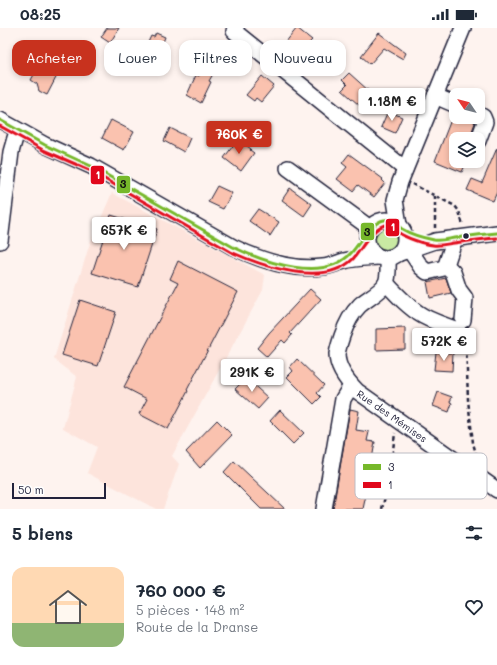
<!DOCTYPE html>
<html lang="fr">
<meta charset="utf-8">
<style>
body{margin:0;font-family:Mali,sans-serif;background:#f2f2f3;color:#1f2937;height:100vh;display:flex;flex-direction:column;font-size:15px;white-space:nowrap}
*{box-sizing:border-box;margin:0}
p{font-size:13px;color:#747a83}
.icon{flex:none;width:22px;height:22px;fill:none;stroke:currentColor;stroke-width:2;stroke-linecap:round;stroke-linejoin:round}
.map{position:relative;height:481px;overflow:hidden}
.sheet{display:flex;flex-direction:column;background:#fff;flex:1}
.sheet>*{flex:none}
.top-card{position:absolute;left:12px;top:12px;width:473px;height:36px;display:flex;gap:8px}
.needle{width:26px;rotate:305deg}
.tools{position:absolute;left:449px;top:60px;display:grid;gap:8px}
.tools a{display:grid;place-items:center;width:36px;height:36px;border-radius:8px;background:#fff;box-shadow:0 2px 6px #0003;font-size:20px}
.scale{position:absolute;left:12px;bottom:10px;width:94px;box-sizing:border-box;padding-left:4px;border:2px solid #22223b;border-top:0;font-size:11px;line-height:14px;white-space:nowrap;color:#22223b;-webkit-text-stroke:3px #fff;paint-order:stroke}
.price{position:absolute;translate:-50% -34px;padding:0 9px;border-radius:4px;background:#fff;color:#222;font-size:13px;line-height:26px;filter:drop-shadow(0 1px 2px #0008)}
.price::after{content:'';position:absolute;left:50%;top:24px;width:12px;height:9px;margin-left:-6px;background:inherit;clip-path:polygon(0 0,100% 0,50% 100%)}
.price.selected{background:#c8321e;color:#fff}
ul{padding:0;list-style:none}
li{display:flex;align-items:center;gap:12px;height:100px;padding:0 12px}
li span{display:grid;place-items:center;flex:none;width:112px;height:80px;border-radius:12px;color:#555}
li>.icon{margin-inline-start:auto}
span .icon{width:48px;height:48px;fill:#fffc;stroke-width:1}
li b{font-size:17px}
h2{display:flex;justify-content:space-between;align-items:center;height:48px;padding:0 12px;font-size:17px}
.chip{padding:0 14px;border-radius:12px;background:#fff;box-shadow:0 2px 6px #0003;font-size:14px;line-height:36px}
.chip.selected{background:#c8321e;color:#fff}
.status{display:flex;justify-content:space-between;align-items:center;height:28px;padding:0 20px;background:#fff;direction:ltr}
.status svg{height:11px;fill:currentColor}
.map>svg:first-child{display:block}
.built{fill:#fde4dc}
.green{fill:#c9eaa3;stroke:#76866f}
.building{fill:#fac2af;stroke:#22223b}
.lines{fill:none;stroke-linecap:round;stroke-linejoin:round}
.minor-casing{stroke:#22223b;stroke-width:18}
.path{stroke:#22223b;stroke-width:2.5;stroke-dasharray:4 3;stroke-linecap:butt}
.minor{stroke:#fff;stroke-width:15}
.bus-1-casing{stroke:#fff;stroke-width:6}
.bus-2-casing{stroke:#fff;stroke-width:6}
.bus-1{stroke:#76b82a;stroke-width:3}
.bus-2{stroke:#e1071b;stroke-width:3}
.bus-dot{fill:#22223b;stroke:#fff;stroke-width:1.5}
.labels{text-anchor:middle;dominant-baseline:central;stroke-width:3;stroke-linejoin:round;paint-order:stroke}
.street-label{font-size:10px;fill:#22223b;stroke:#fff}
.key{fill:#fff;stroke:#bdbdc4;stroke-width:1}
.key-label{font-size:11px;fill:#22223b}
.line-badge{stroke:#fff;stroke-width:1.5}
.badge-label{font-size:11px;text-anchor:middle;font-weight:bold;fill:#fff}
.pale-badge-label{font-size:11px;text-anchor:middle;font-weight:bold;fill:#111}
</style>
<div class="status"><b>08:25</b><svg viewBox="0 0 49 12"><path d="M0 12V9h3v3zM5 12V6h3v6zM10 12V3h3v9zM15 12V0h3v12zM26 1h20v11H26zM47 4h2v5h-2z"/></svg></div>
<div class="map">
<svg width="497" height="481" viewBox="0 0 497 481">
<rect width="100%" height="100%" fill="#fef3ef"/>
<filter id="ink" filterUnits="userSpaceOnUse"><feTurbulence type="fractalNoise" baseFrequency=".025" numOctaves="2"/><feDisplacementMap in="SourceGraphic" scale="8" xChannelSelector="R" yChannelSelector="G"/><feConvolveMatrix kernelMatrix="1 2 1 2 8 2 1 2 1" color-interpolation-filters="sRGB"/></filter>
<g filter="url(#ink)">
<path class="built" d="M112,165l153,82 -2,15 -91,166 7,8 -16,45h-7l-69,-36 10,-26 -34,-19 14,-51 -23,-18 36,-116z"/>
<circle class="green" cx="386" cy="211" r="11"/>
<g class="building">
<path d="M107,0h12l-9,15 -9,-6z"/>
<path d="M297,0l15,12 -8,8 -2,-2 -13,17 -12,-10z"/>
<path d="M156,5l9,4 -2,5 2,1 -6,12 2,1 -5,10 -16,-7 11,-23 3,1z"/>
<path d="M379,5l27,20 -3,6 -19,-11 -14,16 -9,-8z"/>
<path d="M42,32l18,10 -13,25 -8,-4 -2,-7 -6,-4z"/>
<path d="M206,34l11,5 -8,14 2,1 -10,21 -14,-8 9,-20 3,1z"/>
<path d="M349,45l30,27 -11,13 -26,-23 5,-5 -5,-5z"/>
<path d="M262,48l12,10 -13,16 -5,-4 -2,3 -8,-6z"/>
<path d="M388,83l14,6 -7,16 -14,-6z"/>
<path d="M452,89h18l5,6 -6,16h-13v22h11l-5,11 -27,-11z"/>
<path d="M111,92l23,12 -10,18 -22,-12z"/>
<path d="M170,100l20,10 -6,14 -20,-11z"/>
<path d="M238,111l13,10 -1,1 4,3 -13,18 -17,-13z"/>
<path d="M497,120v44l-4,9 -26,-11 5,-11 10,4z"/>
<path d="M349,126l34,25 -1,1 3,3 -11,14 -16,-12 -5,6 -16,-12 10,-12 -5,-4z"/>
<path d="M217,158l15,7 -9,16 -15,-7z"/>
<path d="M290,160l22,16 -8,12 -22,-16z"/>
<path d="M258,181l21,13 -9,14 -21,-15z"/>
<path d="M111,187l46,14 -19,58 -46,-14z"/>
<path d="M178,233l60,31 -51,98 1,1 -20,38 -29,-15 8,-15 -23,-12 54,-104 -8,-4z"/>
<path d="M446,250l5,15 -21,5 -3,-16z"/>
<path d="M310,261l11,10 -31,34 2,2 -7,8 -3,-3 -15,17 -10,-9 12,-15z"/>
<path d="M80,272l36,12 -18,54 -36,-11z"/>
<path d="M405,300v21l-29,1v-21z"/>
<path d="M436,324l17,1 -1,18 -18,-1z"/>
<path d="M297,331l27,26 -7,8 4,4 -7,7 -27,-27 6,-6 -3,-4z"/>
<path d="M246,350l22,20 -10,11 -23,-20z"/>
<path d="M438,364l14,5 -2,5 2,1 -3,9 -16,-6z"/>
<path d="M350,381l9,2 -3,19 13,2 -2,9 8,1 -4,23 -8,-1 -4,24 8,2 -4,19h-30z"/>
<path d="M280,382l24,23 -11,11 -23,-23z"/>
<path d="M217,392l15,15 -32,33 -14,-16z"/>
<path d="M234,433l51,48h-24l-37,-37z"/>
</g>
<g class="lines">
<defs>
<g id="minor">
<path d="M236,0l-2,3 171,138"/>
<path d="M435,68l21,9"/>
<path d="M478,86l5,3 2,5 -7,19"/>
<path d="M0,92l45,25 46,21 142,81c27,13 60,24 90,20 8,-1 14,-4 21,-6 11,-3 23,-3 34,-4"/>
<path d="M288,140l82,60"/>
<circle cx="386" cy="211" r="19"/>
<path d="M399,197l-4,-25 5,-18 63,-154"/>
<path d="M0,213l11,-89 4,-14 4,-7"/>
<path d="M409,221l12,18 6,5 17,-4 2,-3 9,-27"/>
<path d="M400,225l35,-12 62,-8"/>
<path d="M388,230c0,8 1,18 -2,25 -5,9 -18,15 -26,22 -9,9 -14,19 -18,31 -2,6 -4,12 -5,18 0,15 11,28 20,37l140,99"/>
<path d="M446,237l7,7 6,18 6,8 -2,22"/>
<path d="M386,255c11,12 23,25 37,33 11,6 23,10 35,14"/>
<path d="M324,481l19,-110 8,-13"/>
</g>
</defs>
<use href="#minor" class="minor-casing"/>
<g class="path">
<path d="M412,156l43,22 4,5 4,14"/>
<path d="M435,168v32"/>
<path d="M466,313l2,59 5,43 5,18"/>
<path d="M382,481l8,-33 5,-43"/>
</g>
<use href="#minor" class="minor"/>
<defs>
<path id="bus-1" d="M0,92l45,25 46,21 142,81c31,15 92,37 119,5 9,-10 18,-29 32,-32 9,-2 12,5 18,9 8,5 22,9 32,11 7,1 14,-1 21,-2 14,-2 28,-4 42,-5"/>
<path id="bus-2" d="M0,98l43,24 46,20 142,82c31,14 93,36 122,7 8,-9 20,-33 33,-34 6,0 8,5 13,8 7,5 25,11 34,12 7,1 14,-1 21,-2 15,-2 29,-4 43,-5"/>
</defs>
<use href="#bus-1" class="bus-1-casing"/>
<use href="#bus-2" class="bus-2-casing"/>
<use href="#bus-1" class="bus-1"/>
<use href="#bus-2" class="bus-2"/>
</g>
</g>
<circle class="bus-dot" cx="466" cy="208" r="3.5"/>
<g class="labels">
<g class="street-label">
<text transform="translate(392 388) rotate(35)">Rue des Mémises</text>
</g>
</g>
<rect x="355" y="425" width="132" height="46" rx="6" class="key"/>
<rect x="363" y="436" width="18" height="6" fill="#76b82a"/>
<rect x="363" y="454" width="18" height="6" fill="#e1071b"/>
<g class="key-label">
<text x="388" y="443">3</text>
<text x="388" y="461">1</text>
</g>
<g class="line-badge">
<rect x="90" y="137" width="15" height="20" rx="4" fill="#e1071b"/>
<rect x="116" y="147" width="15" height="19" rx="4" fill="#76b82a"/>
<rect x="385" y="190" width="15" height="19" rx="4" fill="#e1071b"/>
<rect x="360" y="194" width="15" height="19" rx="4" fill="#76b82a"/>
</g>
<g class="badge-label">
<text x="98" y="151">1</text>
<text x="393" y="203">1</text>
</g>
<g class="pale-badge-label">
<text x="123" y="160">3</text>
<text x="367" y="208">3</text>
</g>
</svg>
<div class="tools">
<a><svg class="needle" viewBox="-14 -14 28 28"><path d="M0-13l5 13h-10z" fill="#e53935"/><path d="M0 13l5-13h-10z" fill="#747a83"/></svg></a>
<a><svg class="icon" aria-label="layers" viewBox="0 0 24 24"><path d="M12 4l9 5-9 5-9-5zM3 14l9 5 9-5"/></svg></a>
</div>
<div class="scale">50 m</div>
<b class="price" style="left:392px;top:94px">1.18M €</b>
<b class="price selected" style="left:239px;top:127px">760K €</b>
<b class="price" style="left:124px;top:223px">657K €</b>
<b class="price" style="left:444px;top:334px">572K €</b>
<b class="price" style="left:252px;top:365px">291K €</b>
<div class="top-card">
<a class="chip selected">Acheter</a>
<a class="chip">Louer</a>
<a class="chip">Filtres</a>
<a class="chip">Nouveau</a>
</div>
</div>
<section class="sheet">
<h2>5 biens<svg class="icon" aria-label="filters" viewBox="0 0 24 24"><path d="M4 7h16M4 17h16"/><circle cx="9" cy="7" r="2"/><circle cx="15" cy="17" r="2"/></svg></h2>
<ul>
<li><span style="background:linear-gradient(#ffd9b3 70%,#8fb573 0)"><svg class="icon" aria-label="home" viewBox="0 0 24 24"><path d="M3 11l9-7 9 7M6 9v11h12V9"/></svg></span><div><b>760 000 €</b><p>5 pièces · 148 m²</p><p>Route de la Dranse</p></div><svg class="icon" aria-label="heart" viewBox="0 0 24 24"><path d="M12 20l-8-8c-3-5 5-10 8-4 3-6 11-1 8 4z"/></svg></li>
</ul>
</section>
